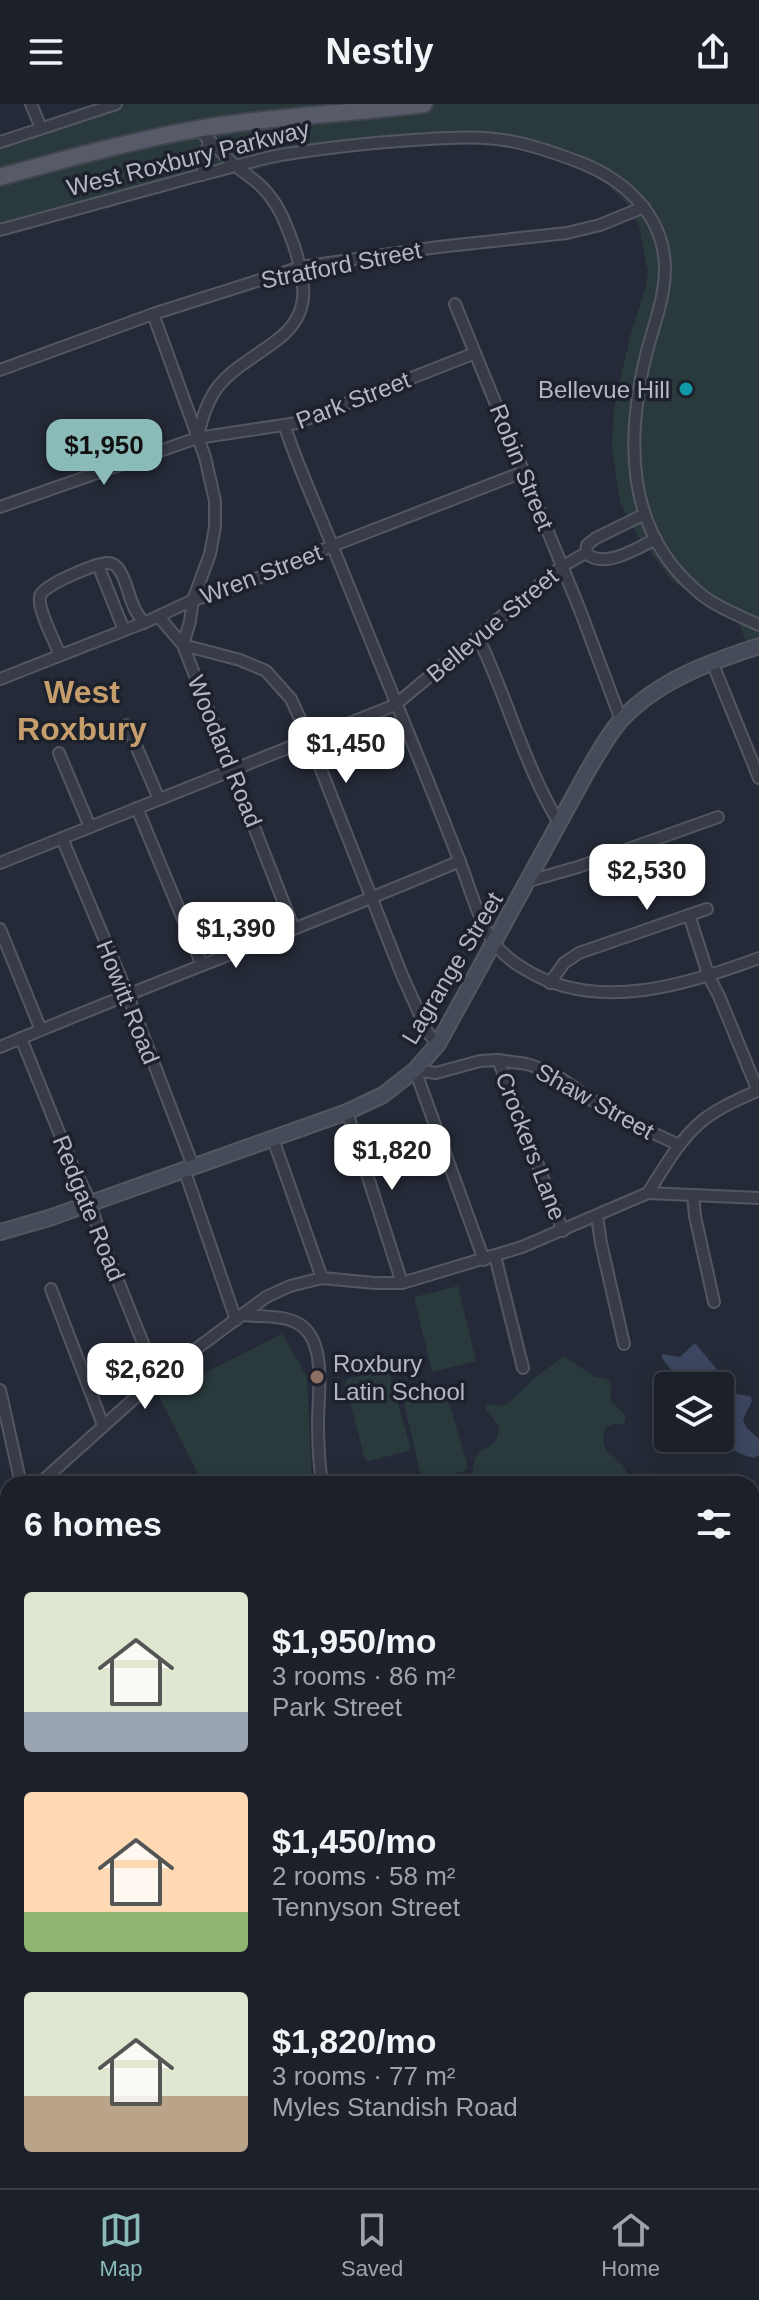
<!DOCTYPE html>
<meta charset="utf-8">
<style>
body{margin:0;font-family:Helvetica,sans-serif;background:#242831;color:#f1f3f6;height:100vh;display:flex;flex-direction:column;font-size:30px;white-space:nowrap}
*{box-sizing:border-box;margin:0}
p{font-size:26px;color:#a0a3a8}
.icon{flex:none;width:44px;height:44px;fill:none;stroke:currentColor;stroke-width:2;stroke-linecap:round;stroke-linejoin:round}
.map{position:relative;flex:1;overflow:hidden}
.drawer{position:absolute;left:0px;top:1372px;width:760px;height:712px;display:flex;flex-direction:column;background:#1b2029;border-radius:24px 24px 0 0;box-shadow:0 4px 20px #0003,0 0 0 2px #393e46}
.drawer>*{flex:none}
.tools{position:absolute;left:654px;top:1268px;display:grid;gap:16px}
.tools a{display:grid;place-items:center;width:80px;height:80px;border-radius:8px;background:#1b2029;box-shadow:0 4px 20px #0003,0 0 0 2px #393e46;font-size:40px}
.price{position:absolute;translate:-50% -68px;padding:0 18px;border-radius:16px;background:#fff;color:#222;font-size:26px;line-height:52px;filter:drop-shadow(0 2px 4px #0008)}
.price::after{content:'';position:absolute;left:50%;top:48px;width:24px;height:18px;margin-left:-12px;background:inherit;clip-path:polygon(0 0,100% 0,50% 100%)}
.price.selected{background:#8bbbb9;color:#111}
ul{padding:0;list-style:none}
li{display:flex;align-items:center;gap:24px;height:200px;padding:0 24px}
li span{display:grid;place-items:center;flex:none;width:224px;height:160px;border-radius:8px;color:#555}
li>.icon{margin-inline-start:auto}
span .icon{width:96px;height:96px;fill:#fffc;stroke-width:1}
li b{font-size:34px}
h2{display:flex;justify-content:space-between;align-items:center;height:96px;padding:0 24px;font-size:34px}
header{display:flex;justify-content:space-between;align-items:center;height:104px;padding:0 24px;background:#1b2029;font-size:36px;font-weight:600}
.tabs{display:flex;justify-content:space-around;align-items:center;height:112px;border-top:2px solid #393e46;background:#1b2029;font-size:22px;color:#a0a3a8}
.tabs a{display:grid;justify-items:center;gap:4px}
.tabs .selected{color:#8bbbb9}
.map>svg:first-child{display:block}
.green{fill:#2a3a3c}
.water{fill:#3c465e}
.lines{fill:none;stroke-linecap:round;stroke-linejoin:round}
.minor-casing{stroke:#535762;stroke-width:14}
.secondary-casing{stroke:#535762;stroke-width:18}
.primary-casing{stroke:#414550;stroke-width:20}
.minor{stroke:#383c47;stroke-width:10}
.secondary{stroke:#464b5a;stroke-width:14}
.primary{stroke:#565b67;stroke-width:16}
.culture-dot{fill:#0f9aa8;stroke:#1d212c;stroke-width:3}
.education-dot{fill:#8d6e63;stroke:#1d212c;stroke-width:3}
.labels{text-anchor:middle;dominant-baseline:central;stroke-width:7;stroke-linejoin:round;paint-order:stroke}
.street-label{font-size:24px;fill:#b3b7c3;stroke:#1d212c}
.poi-label{font-size:24px;fill:#b3b7c3;stroke:#1d212c;text-anchor:end}
.district-label{font-size:32px;font-weight:bold;fill:#c59e6c;stroke:#1d212c}
</style>
<header><svg class="icon" aria-label="menu" viewBox="0 0 24 24"><path d="M4 6h16M4 12h16M4 18h16"/></svg>Nestly<svg class="icon" aria-label="share" viewBox="0 0 24 24"><path d="M12 15V3M7 8l5-5 5 5M5 13v7h14v-7"/></svg></header>
<div class="map">
<svg width="759" height="2084" viewBox="0 0 759 2084">
<rect width="100%" height="100%" fill="#242a37"/>
<g class="green">
<path d="M101,0h658v533l-13,4 -7,-17 -68,-44 -31,-42 -20,-35 -8,-56 2,-40 17,-74 15,-47 2,-14 -9,-46 -12,-22 -20,-20 -15,-9 -28,-14 -43,-14 -21,-4 -58,-6 -130,18 -59,15 -47,4 -37,17 -169,42v-95z"/>
<path d="M458,1182l18,75 -44,11 -18,-75z"/>
<path d="M282,1230l25,43 5,107h-109l-44,-88z"/>
<path d="M564,1252l29,20 14,3 4,5c-1,27 -1,13 15,32l-2,8h-11l-7,3c-9,24 5,24 17,39 4,6 7,12 11,18h-165c4,-8 3,-19 7,-27 7,-15 21,-3 23,-30l-13,-17 -1,-4 3,-2 11,2 10,-3 28,-27z"/>
<path d="M386,1266l3,1 21,76 -2,4 -40,10 -3,-2 -20,-75 2,-5z"/>
<path d="M443,1288l3,1 22,74 -3,4 -40,10 -3,-2 -18,-75 1,-3z"/>
<path d="M8,1494v65l-8,3v-65z"/>
<path d="M534,2076h103l8,8h-104z"/>
</g>
<g class="water">
<path d="M695,1239l25,30 -4,13h-48v35c-27,-26 -4,-28 3,-51l-9,-12v-4l18,3z"/>
<path d="M720,1286c10,5 20,3 31,7l1,4 -9,18 3,8 13,12v16l-5,3c-19,-5 -35,-12 -32,-34l-2,-3z"/>
</g>
<g class="lines">
<defs>
<g id="minor">
<path d="M31,0l10,24"/>
<path d="M0,38l116,-38"/>
<path d="M202,71l7,-35"/>
<path d="M0,126c68,-18 136,-38 204,-56 25,-6 51,-14 76,-19 44,-7 88,-12 133,-15 34,-2 68,-5 102,2 24,5 46,13 69,22 39,16 74,47 80,91 5,34 -10,68 -18,100 -20,84 -21,174 50,235 17,16 42,25 63,35"/>
<path d="M455,200l125,306 41,110"/>
<path d="M153,210l52,143 10,44v26l-5,27 -17,46 -3,21 -7,24 111,284"/>
<path d="M0,266l153,-56 148,-47 137,-20 129,-14 33,-8 44,-18"/>
<path d="M285,323c13,40 31,78 47,118 30,75 61,149 91,224 13,32 26,64 38,96 10,26 17,54 33,78 8,11 20,20 32,27 71,43 161,15 233,-12"/>
<path d="M198,332c13,-60 34,-62 79,-96 35,-26 29,-57 17,-94 -8,-22 -15,-42 -32,-59 -7,-7 -16,-13 -24,-19 -14,-12 -26,-26 -40,-39"/>
<path d="M0,403l197,-69 100,-15 178,-70"/>
<path d="M586,449c18,17 51,-5 70,-14"/>
<path d="M98,461l26,65"/>
<path d="M159,513l24,28 57,15 26,11 25,28 16,35 95,241 26,58 10,11"/>
<path d="M478,533c29,60 46,128 81,186"/>
<path d="M60,551c-5,-13 -23,-46 -20,-59 3,-11 53,-31 66,-33 4,0 7,0 11,4 9,10 11,28 17,40 2,6 7,11 10,16"/>
<path d="M712,558l47,116"/>
<path d="M0,575l148,-58 45,-21 44,-13 95,-41 191,-74"/>
<path d="M127,621l32,74"/>
<path d="M59,649l31,74"/>
<path d="M137,704l65,157"/>
<path d="M62,734l65,155 66,173"/>
<path d="M0,759l395,-158 166,-138 25,-14 1,-8 9,-7 47,-23"/>
<path d="M529,777l49,-14 140,-50"/>
<path d="M689,811l18,-6"/>
<path d="M0,825l41,101"/>
<path d="M550,879l14,-20 15,-10 110,-38 20,62 10,19 39,95"/>
<path d="M21,934l52,129 14,28 19,56 51,127"/>
<path d="M0,943c152,-64 307,-121 460,-186"/>
<path d="M498,956l65,171"/>
<path d="M347,1008l55,171"/>
<path d="M273,1035l49,139"/>
<path d="M184,1065l52,151"/>
<path d="M648,1089c16,-25 31,-53 54,-72 17,-14 38,-22 57,-31"/>
<path d="M693,1091l2,21 19,86"/>
<path d="M597,1112l4,27 23,101"/>
<path d="M495,1152l28,112"/>
<path d="M484,1156l-69,-190 21,3 44,-12 18,-1 29,4 26,9 59,41 67,31"/>
<path d="M51,1185l52,136"/>
<path d="M244,1211c15,2 34,0 49,6 36,14 25,71 25,101 0,21 1,41 4,62"/>
<path d="M0,1286l21,94"/>
<path d="M39,1380l118,-106 109,-81 24,-11 32,-8 53,5h27l120,-36 126,-54 111,5"/>
<path d="M0,1408l8,-5"/>
<path d="M0,1688l8,-2"/>
<path d="M0,1909l8,-1"/>
<path d="M0,1949l8,34"/>
<path d="M0,2021l8,-2"/>
<path d="M185,2076l9,8"/>
<path d="M44,2083l34,-7"/>
<path d="M244,2084l6,-8"/>
<path d="M333,2084l17,-8"/>
<path d="M493,2084l13,-8"/>
</g>
<g id="secondary">
<path d="M0,1128l49,-14 298,-106 36,-17 32,-25 23,-26 149,-272c11,-18 21,-38 35,-53 37,-39 88,-57 137,-73"/>
<path d="M0,1811l8,2"/>
<path d="M328,2076l6,8"/>
</g>
<path id="primary" d="M0,73c65,-18 131,-36 197,-48 75,-13 151,-15 227,-25"/>
</defs>
<use href="#minor" class="minor-casing"/>
<use href="#secondary" class="secondary-casing"/>
<use href="#primary" class="primary-casing"/>
<use href="#minor" class="minor"/>
<use href="#secondary" class="secondary"/>
<use href="#primary" class="primary"/>
</g>
<circle class="culture-dot" cx="686" cy="285" r="8"/>
<circle class="education-dot" cx="317" cy="1273" r="8"/>
<g class="labels">
<g class="street-label">
<text transform="translate(188 54) rotate(-14)">West Roxbury Parkway</text>
<text transform="translate(341 161) rotate(-11)">Stratford Street</text>
<text transform="translate(353 296) rotate(-21)">Park Street</text>
<text transform="translate(522 363) rotate(68)">Robin Street</text>
<text transform="translate(261 470) rotate(-21)">Wren Street</text>
<text transform="translate(492 521) rotate(-40)">Bellevue Street</text>
<text transform="translate(225 647) rotate(68)">Woodard Road</text>
<text transform="translate(452 864) rotate(-59)">Lagrange Street</text>
<text transform="translate(128 898) rotate(68)">Howitt Road</text>
<text transform="translate(595 997) rotate(29)">Shaw Street</text>
<text transform="translate(531 1042) rotate(69)">Crockers Lane</text>
<text transform="translate(89 1104) rotate(68)">Redgate Road</text>
</g>
<g class="poi-label">
<text x="670" y="285">Bellevue Hill</text>
<text x="333" y="1259" text-anchor="start">Roxbury<tspan x="333" dy="28">Latin School</tspan></text>
</g>
<g class="district-label">
<text x="82" y="588">West<tspan x="82" dy="37">Roxbury</tspan></text>
</g>
</g>
</svg>
<div class="tools">
<a><svg class="icon" aria-label="layers" viewBox="0 0 24 24"><path d="M12 4l9 5-9 5-9-5zM3 14l9 5 9-5"/></svg></a>
</div>
<b class="price selected" style="left:104px;top:383px">$1,950</b>
<b class="price" style="left:346px;top:681px">$1,450</b>
<b class="price" style="left:647px;top:808px">$2,530</b>
<b class="price" style="left:236px;top:866px">$1,390</b>
<b class="price" style="left:392px;top:1088px">$1,820</b>
<b class="price" style="left:145px;top:1307px">$2,620</b>
<section class="drawer">
<h2>6 homes<svg class="icon" aria-label="filters" viewBox="0 0 24 24"><path d="M4 7h16M4 17h16"/><circle cx="9" cy="7" r="2"/><circle cx="15" cy="17" r="2"/></svg></h2>
<ul>
<li><span style="background:linear-gradient(#dfe7d0 75%,#9aa5b1 0)"><svg class="icon" aria-label="home" viewBox="0 0 24 24"><path d="M3 11l9-7 9 7M6 9v11h12V9"/></svg></span><div><b>$1,950/mo</b><p>3 rooms · 86 m²</p><p>Park Street</p></div></li>
<li><span style="background:linear-gradient(#ffd9b3 75%,#8fb573 0)"><svg class="icon" aria-label="home" viewBox="0 0 24 24"><path d="M3 11l9-7 9 7M6 9v11h12V9"/></svg></span><div><b>$1,450/mo</b><p>2 rooms · 58 m²</p><p>Tennyson Street</p></div></li>
<li><span style="background:linear-gradient(#dfe7d0 65%,#b9a48a 0)"><svg class="icon" aria-label="home" viewBox="0 0 24 24"><path d="M3 11l9-7 9 7M6 9v11h12V9"/></svg></span><div><b>$1,820/mo</b><p>3 rooms · 77 m²</p><p>Myles Standish Road</p></div></li>
</ul>
</section>
</div>
<nav class="tabs">
<a class="selected"><svg class="icon" aria-label="map" viewBox="0 0 24 24"><path d="M3 6l6-2 6 2 6-2v14l-6 2-6-2-6 2zM9 4v14M15 6v14"/></svg>Map</a>
<a><svg class="icon" aria-label="saved" viewBox="0 0 24 24"><path d="M7 4h10v16l-5-4-5 4z"/></svg>Saved</a>
<a><svg class="icon" aria-label="home" viewBox="0 0 24 24"><path d="M3 11l9-7 9 7M6 9v11h12V9"/></svg>Home</a>
</nav>
